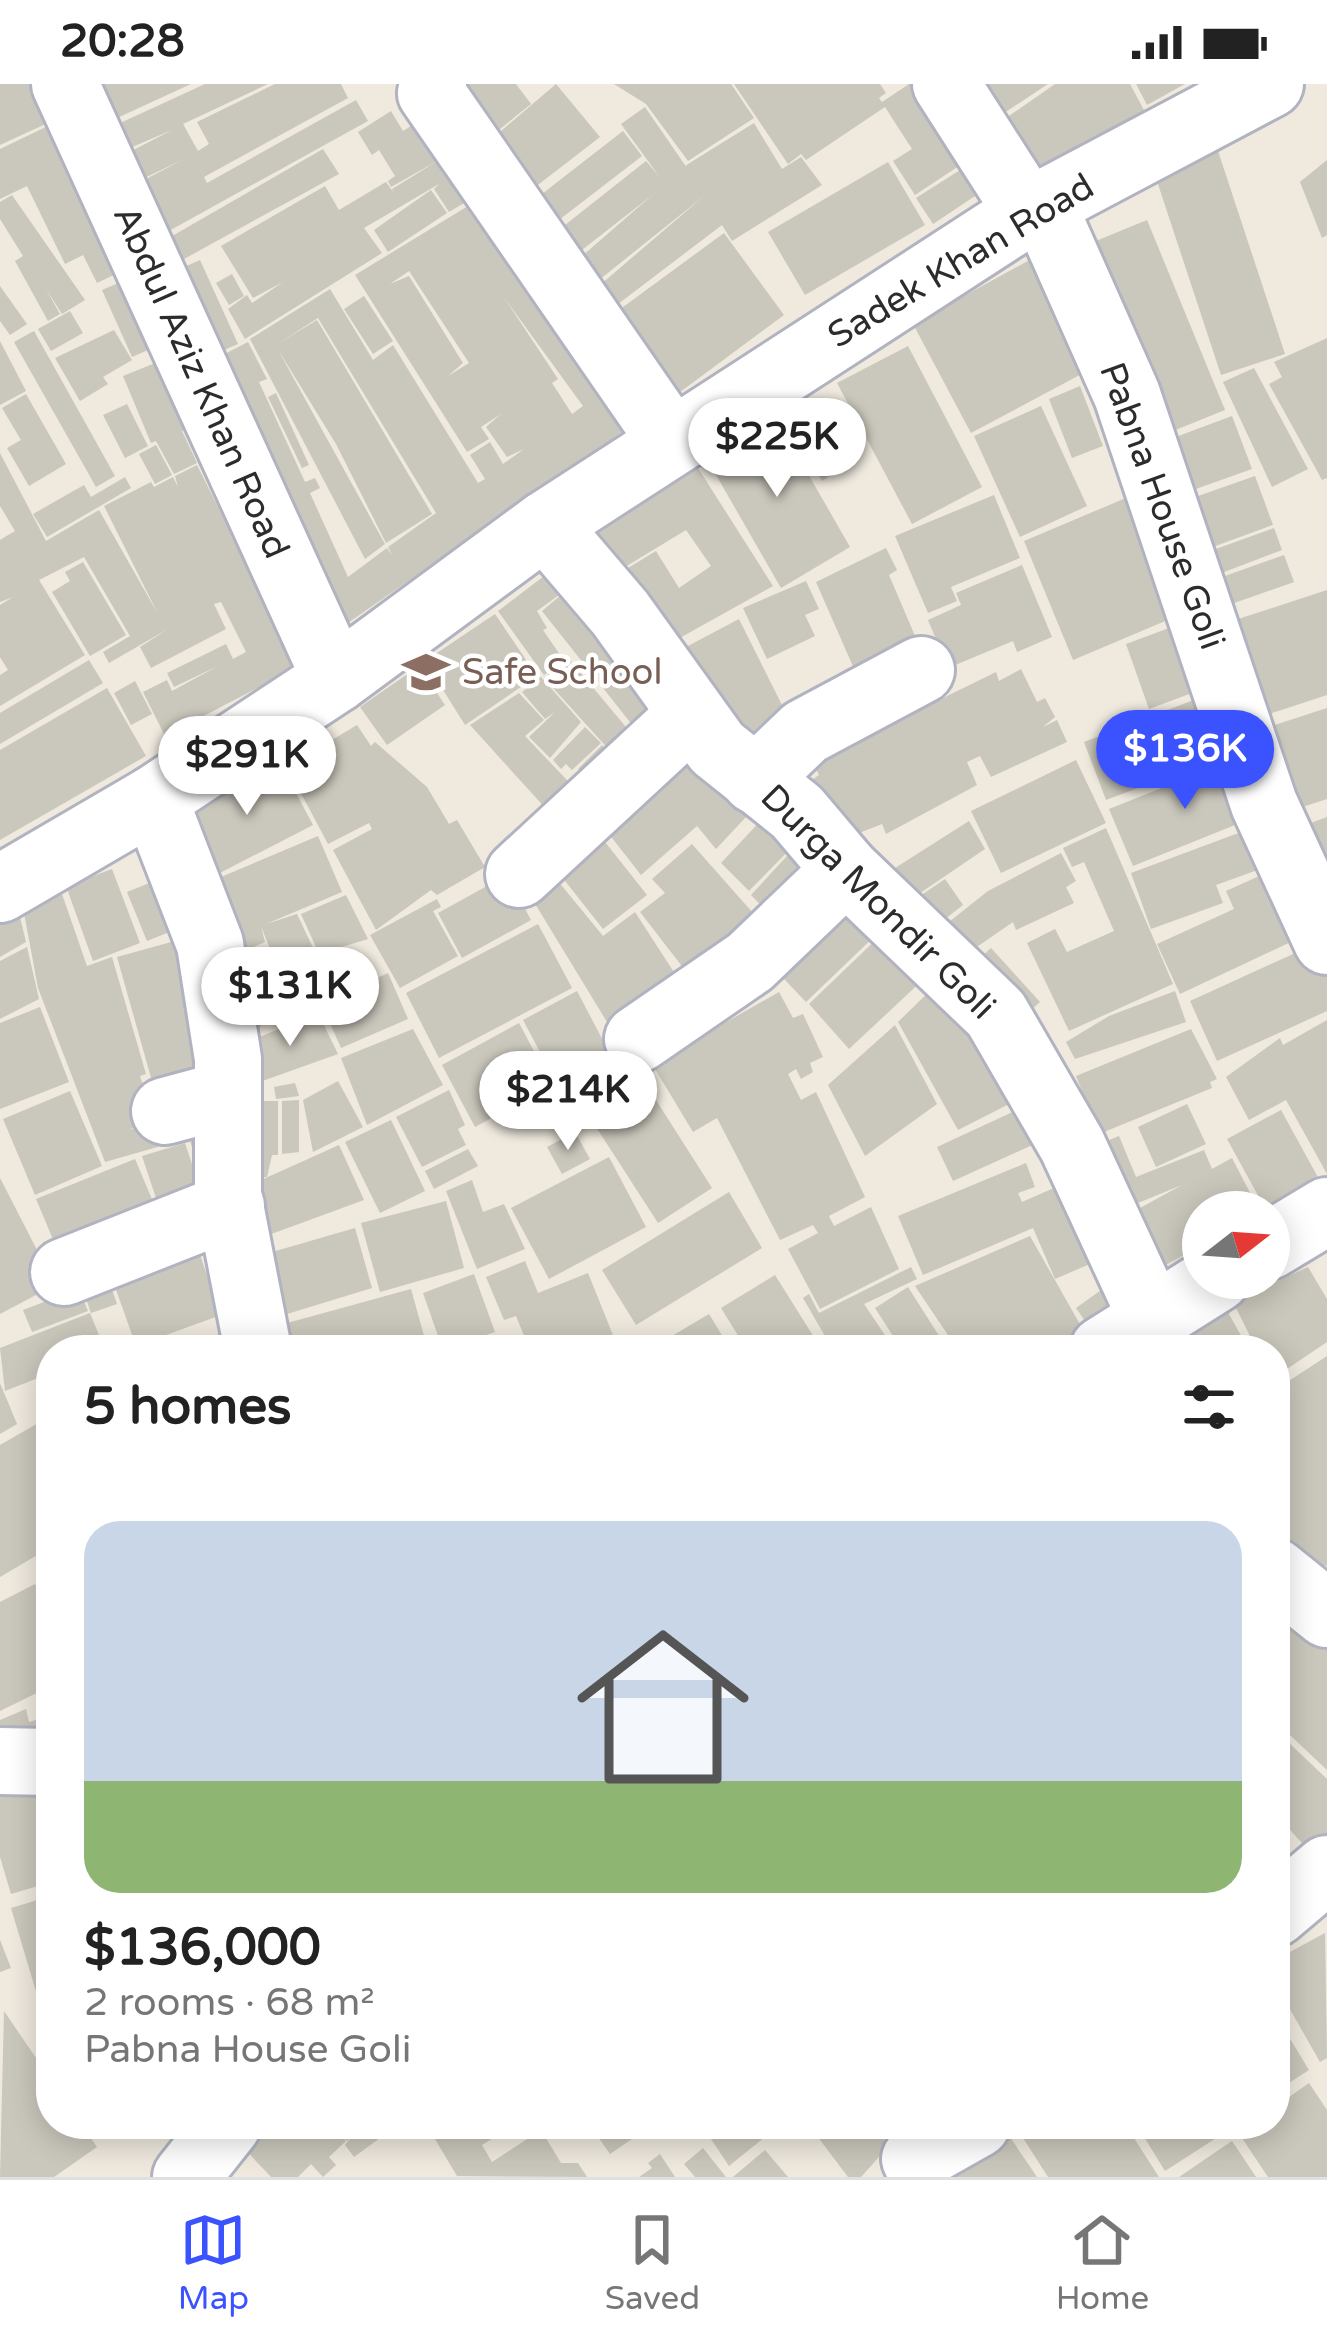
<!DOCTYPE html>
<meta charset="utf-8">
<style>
body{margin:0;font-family:"Varela Round",sans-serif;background:#f2f2f2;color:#222;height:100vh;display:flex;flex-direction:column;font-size:45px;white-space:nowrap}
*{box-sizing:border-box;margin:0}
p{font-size:39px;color:#767676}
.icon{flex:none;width:66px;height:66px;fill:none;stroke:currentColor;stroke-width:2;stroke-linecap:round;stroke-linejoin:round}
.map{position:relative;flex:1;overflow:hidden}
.details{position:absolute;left:36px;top:1251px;width:1254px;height:804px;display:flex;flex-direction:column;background:#fff;border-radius:48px;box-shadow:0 6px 30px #0003}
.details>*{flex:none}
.needle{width:78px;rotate:73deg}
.tools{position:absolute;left:1182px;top:1107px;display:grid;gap:24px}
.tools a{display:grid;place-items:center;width:108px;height:108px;border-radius:50%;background:#fff;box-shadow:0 6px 30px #0003;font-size:60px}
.price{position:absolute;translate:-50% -102px;padding:0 27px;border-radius:42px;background:#fff;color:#222;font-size:39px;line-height:78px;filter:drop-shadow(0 3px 6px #0008)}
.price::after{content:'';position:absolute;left:50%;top:72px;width:36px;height:27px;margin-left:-18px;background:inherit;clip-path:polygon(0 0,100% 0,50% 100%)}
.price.current{background:#3b53ff;color:#fff}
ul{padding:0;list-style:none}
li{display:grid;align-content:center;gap:24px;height:636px;padding:0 48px}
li+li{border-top:3px solid #e0e0e0}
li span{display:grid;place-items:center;height:372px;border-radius:36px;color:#555}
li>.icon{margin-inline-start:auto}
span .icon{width:216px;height:216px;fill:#fffc;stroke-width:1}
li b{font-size:51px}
h2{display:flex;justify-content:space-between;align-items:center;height:144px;padding:0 48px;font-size:51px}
.status{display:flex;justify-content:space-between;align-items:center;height:84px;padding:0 60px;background:#fff;direction:ltr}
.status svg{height:33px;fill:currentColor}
.tab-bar{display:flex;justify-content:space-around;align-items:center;height:168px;border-top:3px solid #e0e0e0;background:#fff;font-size:33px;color:#767676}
.tab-bar a{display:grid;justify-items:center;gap:6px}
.tab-bar .current{color:#3b53ff}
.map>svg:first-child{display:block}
.building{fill:#cac7bc;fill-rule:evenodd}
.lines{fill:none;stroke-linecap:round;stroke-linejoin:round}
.minor-casing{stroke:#b1b3c1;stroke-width:72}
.minor{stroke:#fff;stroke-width:66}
.labels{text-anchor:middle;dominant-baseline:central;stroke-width:9;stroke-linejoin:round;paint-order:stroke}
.street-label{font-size:36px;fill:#2c2c2c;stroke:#fff}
.education-label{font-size:36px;fill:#785e54;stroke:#fff;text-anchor:start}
</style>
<div class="status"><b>20:28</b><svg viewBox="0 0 49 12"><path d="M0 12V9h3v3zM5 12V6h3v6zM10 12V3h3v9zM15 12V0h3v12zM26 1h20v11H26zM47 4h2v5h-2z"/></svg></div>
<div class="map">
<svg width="1327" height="2093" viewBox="0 0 1327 2093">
<rect width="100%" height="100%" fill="#efe9de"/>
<g class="building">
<path d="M0,0h33l17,38 -50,23z"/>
<path d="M100,0h91l-87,40z"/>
<path d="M205,0h63l-85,40 15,27 11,-7 -12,-22 78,-38h66l7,14 -144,79 3,6 149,-83 12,21 -210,116 -25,-51 49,-26 -50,24 -14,-26 54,-28 -56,24 -11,-24z"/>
<path d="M448,0h68l15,20 -51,41z"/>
<path d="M556,0l44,53 -79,61 -41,-49z"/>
<path d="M614,0h117l23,34 -66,43 -42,-57z"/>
<path d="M734,0h146l6,9 -7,5 3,4 27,-18h13l49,74 -56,37 -22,-34 19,-12 -27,-42 -79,53 -5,-6 -13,10z"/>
<path d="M963,0h85l-59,39z"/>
<path d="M1055,0h75l15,28 -120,64 -26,-53z"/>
<path d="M1136,0h49l-38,21z"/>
<path d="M645,23l42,61 -123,96 -18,-24 100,-79 13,15 -38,-52z"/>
<path d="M391,27l12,20 11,-7 227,295 -309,215 -121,-273 37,-19 19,37 -8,3 46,100 10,-4 5,10 -10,5 38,84 39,-29 5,7 -4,-8 48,-34 -118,-195 -39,25 38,-23 115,194 -46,29 -50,-99 -59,-96 108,196 -20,15 -115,-220 80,-50 43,71 20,-15 85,138 7,-4 -15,-24 20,-13 13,22 21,-15 -17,8 -21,-30 15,-13 -20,13 8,12 -22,13 -112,-177 113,-69 -2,-4 -17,10 -15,-23 5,-5 -75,44 18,25 -137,86 -17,-30 19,-14 5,8 31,-21 -30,16 -32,-52 104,-60 14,24 47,-28 8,11 -2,-4 47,-29 -48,27 -3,-6 7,-5 -16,-26 -7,5 -14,-23zM409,187l60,92 -21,13 15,-13 -54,-87 -19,8zM503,212l80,110 -11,8 -20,-31 6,-4z"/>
<path d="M754,39l28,46 19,-12 21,28 -90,56 -10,-16 -121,92 -15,-20 118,-101 -120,96 -18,-22 122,-106z"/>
<path d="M52,40l70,147 -25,12 -14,-28 -18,9 -38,-78 -27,13v-50z"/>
<path d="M623,47l19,25 -100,77 -18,-25z"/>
<path d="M323,65l16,25 -166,91 -13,-22z"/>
<path d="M1218,67l67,203 -64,21 -67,-203z"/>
<path d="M1327,76v75l-5,3 -22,-56z"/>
<path d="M888,78l37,63 -120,70 -37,-63z"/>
<path d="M968,81l16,25 -51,34 -17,-26z"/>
<path d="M431,106l16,23 -59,39 -14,-22z"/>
<path d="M12,111l73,105 -23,14 -16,-25 14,25 -12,7 -33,-60 8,-5 -23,-37v-17z"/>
<path d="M1147,136l78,190 -57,23 -77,-190z"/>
<path d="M724,149l60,82 -120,89 -60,-83z"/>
<path d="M1046,167l58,111 -133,71 -58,-109z"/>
<path d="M200,176l38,84 -30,13 -37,-84z"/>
<path d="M232,190l12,22 -15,9 -13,-22z"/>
<path d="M128,195l29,67 -25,11 -30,-67z"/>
<path d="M0,202l27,38 -17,11 -10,-14z"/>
<path d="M364,212l29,45 -20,13 -29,-45z"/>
<path d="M70,227l13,22 -32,18 -13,-22z"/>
<path d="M114,246l18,30 -29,17 5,7 -28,17 -25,-43z"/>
<path d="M34,247l81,145 -19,11 -82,-145z"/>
<path d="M1327,254v140l-5,2 -53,-96 13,-7 -8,-15z"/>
<path d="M0,257l26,50 -26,14z"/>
<path d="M908,262l74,141 -70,37 -75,-141z"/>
<path d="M165,275l27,68 -10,4 15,32 -23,11 -18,-33 -5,2 -28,-67z"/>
<path d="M1254,284l54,101 -36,18 -49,-105z"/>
<path d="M1080,302l23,60 -31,12 -23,-59z"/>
<path d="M276,309l33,72 -7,3 -34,-71z"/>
<path d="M26,310l40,70 -37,22 -22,-38 14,-8 -19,-32z"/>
<path d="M127,320l21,42 -23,12 -22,-43z"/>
<path d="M1041,322l46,100 -67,31 -46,-101z"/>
<path d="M773,329l77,134 -69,41 -77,-134z"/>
<path d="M1232,332l20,53 -76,27 -19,-52z"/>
<path d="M817,342l5,10 9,-5 8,13 -11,7 11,19 -17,11 -25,-44z"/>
<path d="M156,361l16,30 -17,9 -16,-30z"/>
<path d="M0,369l46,88 53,-31 59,104 -54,-108 47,-24 3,5 19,-10 5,10 -3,-11 22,-11 101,202 -133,69 -22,-44 24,-12 5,11 46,-25 -44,21 -7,-14 59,-29 7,15 13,-7 -25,-50 -7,2 12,25 -75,39 -11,-21 28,-18 -59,34 -6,-11 27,-16 -46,-79 -45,23 46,75 -85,51v-31l8,-5 -8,-13v-52l13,-8 -13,5v-62l15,-9 -15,-25z"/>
<path d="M698,384l75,118 -104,58 -46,-73 33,-20 23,37 32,-22 -25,-36 -66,40 -23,-36z"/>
<path d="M1255,392l18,49 -74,27 -18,-50z"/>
<path d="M125,393l6,11 -84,49 -14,-23 51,-29 7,12z"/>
<path d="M1140,408l49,119 -116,49 -49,-119z"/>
<path d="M994,411l26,63 -69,29 6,14 -29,12 -33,-77z"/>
<path d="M1274,444l8,22 -71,27 -9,-23z"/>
<path d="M886,464l11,22 -8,5 35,82 -65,23 -43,-98z"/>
<path d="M1284,471l10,27 -77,27 -9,-27z"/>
<path d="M83,478l43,73 -36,21 -38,-64 18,-11 -5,-9z"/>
<path d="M1022,481l30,72 -35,15 -4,-11 -65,27 -20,-48 33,-15 -5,-12z"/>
<path d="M548,489l15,19 -26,19 10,17 -4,2 22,32 4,-3 72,86 -19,19 -78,-86 12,-11 -12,8 -46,-64z"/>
<path d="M806,497l13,28 -14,6 10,21 -48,23 -24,-51z"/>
<path d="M567,506l101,129 -23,22 -103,-130z"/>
<path d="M1327,506v105l-73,24 -31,-95z"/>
<path d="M495,530l42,62 -72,49 -40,-64z"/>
<path d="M1196,534l23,65 -70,26 -23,-65z"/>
<path d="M739,535l54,108 -48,23 -59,-103z"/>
<path d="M89,576l14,23 -103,61v-31z"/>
<path d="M419,582l26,39 -58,40 -27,-38z"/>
<path d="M1021,585l16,33 8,-4 10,19 -12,10 14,-7 10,22 -76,35 -11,-21 -13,6 10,23 -91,49 -4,-10 -33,13 -17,-36 -8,3 -12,-24 7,-5 -7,-14 119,-68 6,8 59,-29 3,9z"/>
<path d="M541,593l40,45 -31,36 -21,-21 26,-25 -10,7 -23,-27z"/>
<path d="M135,597l17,33 -21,11 -17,-32z"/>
<path d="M107,604l39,68 -146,84v-90z"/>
<path d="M1217,607l22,59 -133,50 -22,-58z"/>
<path d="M519,609l25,27 -19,16 60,63 -27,23 -88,-97z"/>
<path d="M1327,624v91l-40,13 -28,-82z"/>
<path d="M357,641l14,21 4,-4 52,45 22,37 8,-4 28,47 -48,28 -6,-5 -55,40 -43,-80 39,-21 -3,-6 -41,21 -41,-77z"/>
<path d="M585,643l16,16 -29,27 -6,-6 -5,5 -8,-9z"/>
<path d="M680,660l66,73 -30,32 -19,-23 -56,49 -43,-55z"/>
<path d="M602,661l19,20 -24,24 -19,-20z"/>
<path d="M1237,674l23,57 -127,51 -24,-57z"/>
<path d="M1076,676l30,63 -105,50 -30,-62z"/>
<path d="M279,677l34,64 -99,51 -33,-65z"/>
<path d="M767,730l30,28 -48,49 -28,-28z"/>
<path d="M1327,733v77l-32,-65z"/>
<path d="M969,737l16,28 -87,59 -25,-26z"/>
<path d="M590,739l57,72 -44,34 -56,-71z"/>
<path d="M1260,741l14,39 -58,21 7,18 -72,26 -20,-56z"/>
<path d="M1106,744l67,156 -104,47 -42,-88 28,-14 12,23 47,-21 -30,-69 -12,5 -9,-19z"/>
<path d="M318,752l24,56 -76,32 31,-10 19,40 -49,17 -8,-24 11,2 -9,-23 4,16 -32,14 -31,-71z"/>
<path d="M799,759l31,32 -50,50 -29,-30z"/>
<path d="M692,760l76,86 -70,57 -58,-75 25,-19 -13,-14z"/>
<path d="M1061,769l15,28 -10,6 8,16 -58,27 -3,-8 -58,40 -20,-29 53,-42z"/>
<path d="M544,780l59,72 32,-24 53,82 -70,46 -95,-156z"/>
<path d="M112,785l28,74 -47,18 -27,-75z"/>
<path d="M1266,789l44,60 -130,61 -23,-50 77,-35 -8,-18z"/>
<path d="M507,791l24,45 -69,38 -24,-45z"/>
<path d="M162,794l20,49 -35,14 -20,-49z"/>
<path d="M945,795l18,26 -37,29 -25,-25z"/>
<path d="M842,804l39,42 -75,72 -40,-42z"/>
<path d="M62,810l25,72 25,-9 34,117 -6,2 14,45 -27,9 89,-22 1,36 -24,6 -4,-12 -84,24 -67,-174 -14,-75z"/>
<path d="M346,811l22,44 -49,15 -18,-40z"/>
<path d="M437,815l4,8 -8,4 25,45 -58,32 -30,-53z"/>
<path d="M19,829l7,29 -26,15v-34z"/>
<path d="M538,840l34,64 -133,70 -33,-65z"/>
<path d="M886,846l42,45 -79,74 -40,-45z"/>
<path d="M182,855l10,36 -12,2 32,113 -53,16 -42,-149z"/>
<path d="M1315,860l12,27v40l-110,50 -27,-60z"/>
<path d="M27,863l12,52 -39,20v-58z"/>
<path d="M991,864l49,54 -23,21 -49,-54z"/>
<path d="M321,875l14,35 -87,37 -9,-36z"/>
<path d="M388,889l20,46 -67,29 -20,-45z"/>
<path d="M940,897l95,110 -77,39 -60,-108z"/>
<path d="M577,907l33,63 -54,28 -33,-62z"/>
<path d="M1175,907l11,31 -111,37 -9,-17 43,-26z"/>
<path d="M779,908l14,26 10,-4 20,43 -13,6 3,9 -12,7 -5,-10 -8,5 13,26 15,-8 49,105 -36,19 5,10 37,-19 28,62 -79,40 -32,-60 30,-16 -5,-8 -33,15 -63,-122 -24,14 -41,-68z"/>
<path d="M40,923l29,75 -69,27v-86z"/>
<path d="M318,929l20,41 -84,30 -7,-42z"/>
<path d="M1327,936v154l-41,-74 -37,20 -23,-43 54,-39 3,7z"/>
<path d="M519,939l33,62 -77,42 -33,-62z"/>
<path d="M895,941l42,79 -72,52 -37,-71z"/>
<path d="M413,945l30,56 -76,40 -26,-67z"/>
<path d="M1191,945l26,50 -7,3 2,6 -113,46 -23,-58z"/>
<path d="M633,980l79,124 -54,35 -80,-124z"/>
<path d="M338,997l25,46 -50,25 -10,-52z"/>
<path d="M295,999l4,13 -23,3 -2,-12z"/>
<path d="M449,1006l16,35 -7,4 8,16 -44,22 -26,-50z"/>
<path d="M70,1007l32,75 -67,29 -32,-76z"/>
<path d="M299,1016v52l-17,2v-53z"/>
<path d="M250,1017h28v54h-6l-5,22 -16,1z"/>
<path d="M1034,1018l16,35 -97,44 -16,-34z"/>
<path d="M1187,1020l19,40 -50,23 -18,-40z"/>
<path d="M1281,1026l39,71 -54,29 -39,-71z"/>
<path d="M391,1036l34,71 -45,22 -35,-71z"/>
<path d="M575,1048l15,27 -28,15 -15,-27z"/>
<path d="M1119,1052l17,41 68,-27 8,19 20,-11 28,54h-57v33l-58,31 -25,-57 62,-34 -66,27 -26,-64z"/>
<path d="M185,1059l21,64 -42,15 -22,-66z"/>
<path d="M339,1061l25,55 -109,40 -7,-54z"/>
<path d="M468,1065l10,17 -44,23 -9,-18z"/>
<path d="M609,1073l37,70 -97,52 -38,-71z"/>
<path d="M135,1075l27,64 -99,40 -27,-64z"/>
<path d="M1026,1079l9,24 -17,6 4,9 48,-21 34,77 -49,21 -22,-51 -110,47 -25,-59z"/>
<path d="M0,1094l55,107 -55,29z"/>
<path d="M472,1096l11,32 21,-8 21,45 -48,20 -31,-78z"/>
<path d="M729,1108l33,56 -126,77 -34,-55z"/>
<path d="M446,1117l18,67 -84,24 -19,-69z"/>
<path d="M355,1144l17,60 -98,30 -19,-61z"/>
<path d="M193,1151l28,80 -85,31 -28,-79z"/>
<path d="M1030,1152l56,99 -20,15h-108l-43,-64z"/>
<path d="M525,1177l13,32 50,-20 31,77h-89l-14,-34 -12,4 -18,-43z"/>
<path d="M911,1183l6,12 -53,25 31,46h-62l-30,-52 6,-4 10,19z"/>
<path d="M1308,1183l19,32v43l-52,35v-27h-18l-24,-48z"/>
<path d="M474,1190l21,58 -52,18 -20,-57z"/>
<path d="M775,1191l47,75h-75l-26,-42z"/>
<path d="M108,1194l9,26 -26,9 -9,-26z"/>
<path d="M1118,1194l16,23 -42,30 -16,-23z"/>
<path d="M908,1203l40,63h-46l-27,-42z"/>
<path d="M79,1205l9,22 -56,21 -9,-22z"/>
<path d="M411,1205l17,61h-141l-7,-25z"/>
<path d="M1224,1221l25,45h-93z"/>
<path d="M90,1229l15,37h-54v23l-46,18 -5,-43z"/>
<path d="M709,1230l22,36h-73l-3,-4z"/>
<path d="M225,1249l4,17h-67v-2z"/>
<path d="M1327,1272v209l-20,13 -32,-50v-138z"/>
<path d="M0,1299l17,41 -17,10z"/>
<path d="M40,1338l9,16 -8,5 10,17v87l-51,30v-132z"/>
<path d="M35,1500l16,33v69l-51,25v-109z"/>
<path d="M1275,1515l52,41v130l-52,-49z"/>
<path d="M26,1625l3,13 16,-5 3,13 -48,11v-21z"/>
<path d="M1275,1654l6,6 6,-3 40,38v56l-18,16 -34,-38z"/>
<path d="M51,1696v102l-40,12 -11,-37v-76z"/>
<path d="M51,1812v98l-13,4 -27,-90z"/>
<path d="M1325,1849l2,125 -7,4 -45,-79v-23z"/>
<path d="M0,1856l11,28 -11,4z"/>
<path d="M4,1927l47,69v44h30l16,23 -43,30h-54z"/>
<path d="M1275,1930l34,56 -34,22z"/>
<path d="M1309,1999l18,27v67h-59l-30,-45 11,-8h26v-17z"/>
<path d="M244,2040h86l16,17 -17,16 7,8 -13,12 -12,-13 -13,13h-27l-31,-33z"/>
<path d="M332,2040h67l-45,33 -9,-12 9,-11 -7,7z"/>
<path d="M415,2040h101l-34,21 10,17 49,-32 20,33h17l9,14 -130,-1 -28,-47 -7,5z"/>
<path d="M589,2040h65l-44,30z"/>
<path d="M701,2040h80l-52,42z"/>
<path d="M815,2040h66l5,25 -25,28h-13l-37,-49z"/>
<path d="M1014,2040h111l34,53h-111z"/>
<path d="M1136,2040h102l-73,47z"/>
<path d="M1010,2053l27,40h-88z"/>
<path d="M1232,2057l24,36h-77z"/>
<path d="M703,2064l23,29h-31l-11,-13z"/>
<path d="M765,2066l23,27h-55z"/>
<path d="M660,2070l15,23h-36l13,-9 -4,-5z"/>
</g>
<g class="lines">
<defs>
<g id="minor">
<path d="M65,0l271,595"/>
<path d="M433,0l-2,9 241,349"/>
<path d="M946,0l82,128"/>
<path d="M1044,124l83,187 137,409 63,137"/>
<path d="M545,441l75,88 97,135 80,64 49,58 150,144 76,131 80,173"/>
<path d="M755,696l50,-48 116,-62"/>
<path d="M154,715l56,145 18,115v136l30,155"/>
<path d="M519,790l173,-160"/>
<path d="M0,805l154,-90 182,-120 209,-154 483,-313 242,-128"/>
<path d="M638,955l112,-77 96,-92"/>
<path d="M165,1027l63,-17"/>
<path d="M1269,1162l58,-35"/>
<path d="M64,1188l167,-66"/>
<path d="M1103,1266l114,-72"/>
<path d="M1275,1488l52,42"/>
<path d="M0,1677l51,1"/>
<path d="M1275,1829l52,-44"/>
<path d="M915,2075l62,-35"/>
<path d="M186,2093l42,-53"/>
</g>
</defs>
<use href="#minor" class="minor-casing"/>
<use href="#minor" class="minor"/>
</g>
<defs>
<symbol id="school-bare" viewBox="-9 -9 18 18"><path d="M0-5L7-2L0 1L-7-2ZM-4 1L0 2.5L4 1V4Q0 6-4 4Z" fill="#8d6e63" stroke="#fff" stroke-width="2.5" paint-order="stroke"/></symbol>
</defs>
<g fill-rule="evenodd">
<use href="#school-bare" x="393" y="555" width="66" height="66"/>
</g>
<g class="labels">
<g class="street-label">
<text transform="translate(961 177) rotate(-31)">Sadek Khan Road</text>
<text transform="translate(201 298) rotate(66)">Abdul Aziz Khan Road</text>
<text transform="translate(1162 422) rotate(70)">Pabna House Goli</text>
<text transform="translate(878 818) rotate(45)">Durga Mondir Goli</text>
</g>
<g class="education-label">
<text x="462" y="588">Safe School</text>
</g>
</g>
</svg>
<div class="tools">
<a><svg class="needle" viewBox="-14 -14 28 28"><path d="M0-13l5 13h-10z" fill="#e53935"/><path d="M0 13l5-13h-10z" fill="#767676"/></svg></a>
</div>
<b class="price" style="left:777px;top:416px">$225K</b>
<b class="price current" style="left:1185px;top:728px">$136K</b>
<b class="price" style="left:247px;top:734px">$291K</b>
<b class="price" style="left:290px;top:965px">$131K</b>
<b class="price" style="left:568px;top:1069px">$214K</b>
<section class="details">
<h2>5 homes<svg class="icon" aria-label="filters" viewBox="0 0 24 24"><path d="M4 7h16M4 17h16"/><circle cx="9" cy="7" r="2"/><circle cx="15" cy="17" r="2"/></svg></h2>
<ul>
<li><span style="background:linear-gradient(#c9d6e8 70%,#8fb573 0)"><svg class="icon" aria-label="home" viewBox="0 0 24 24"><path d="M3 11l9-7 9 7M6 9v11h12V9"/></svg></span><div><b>$136,000</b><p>2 rooms · 68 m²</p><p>Pabna House Goli</p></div></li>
</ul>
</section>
</div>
<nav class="tab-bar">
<a class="current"><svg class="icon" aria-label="map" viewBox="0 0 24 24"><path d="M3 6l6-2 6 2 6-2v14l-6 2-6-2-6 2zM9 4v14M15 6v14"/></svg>Map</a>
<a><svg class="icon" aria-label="saved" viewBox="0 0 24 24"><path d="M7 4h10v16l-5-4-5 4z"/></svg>Saved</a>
<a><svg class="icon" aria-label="home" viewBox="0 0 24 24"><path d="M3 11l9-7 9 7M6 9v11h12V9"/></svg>Home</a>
</nav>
